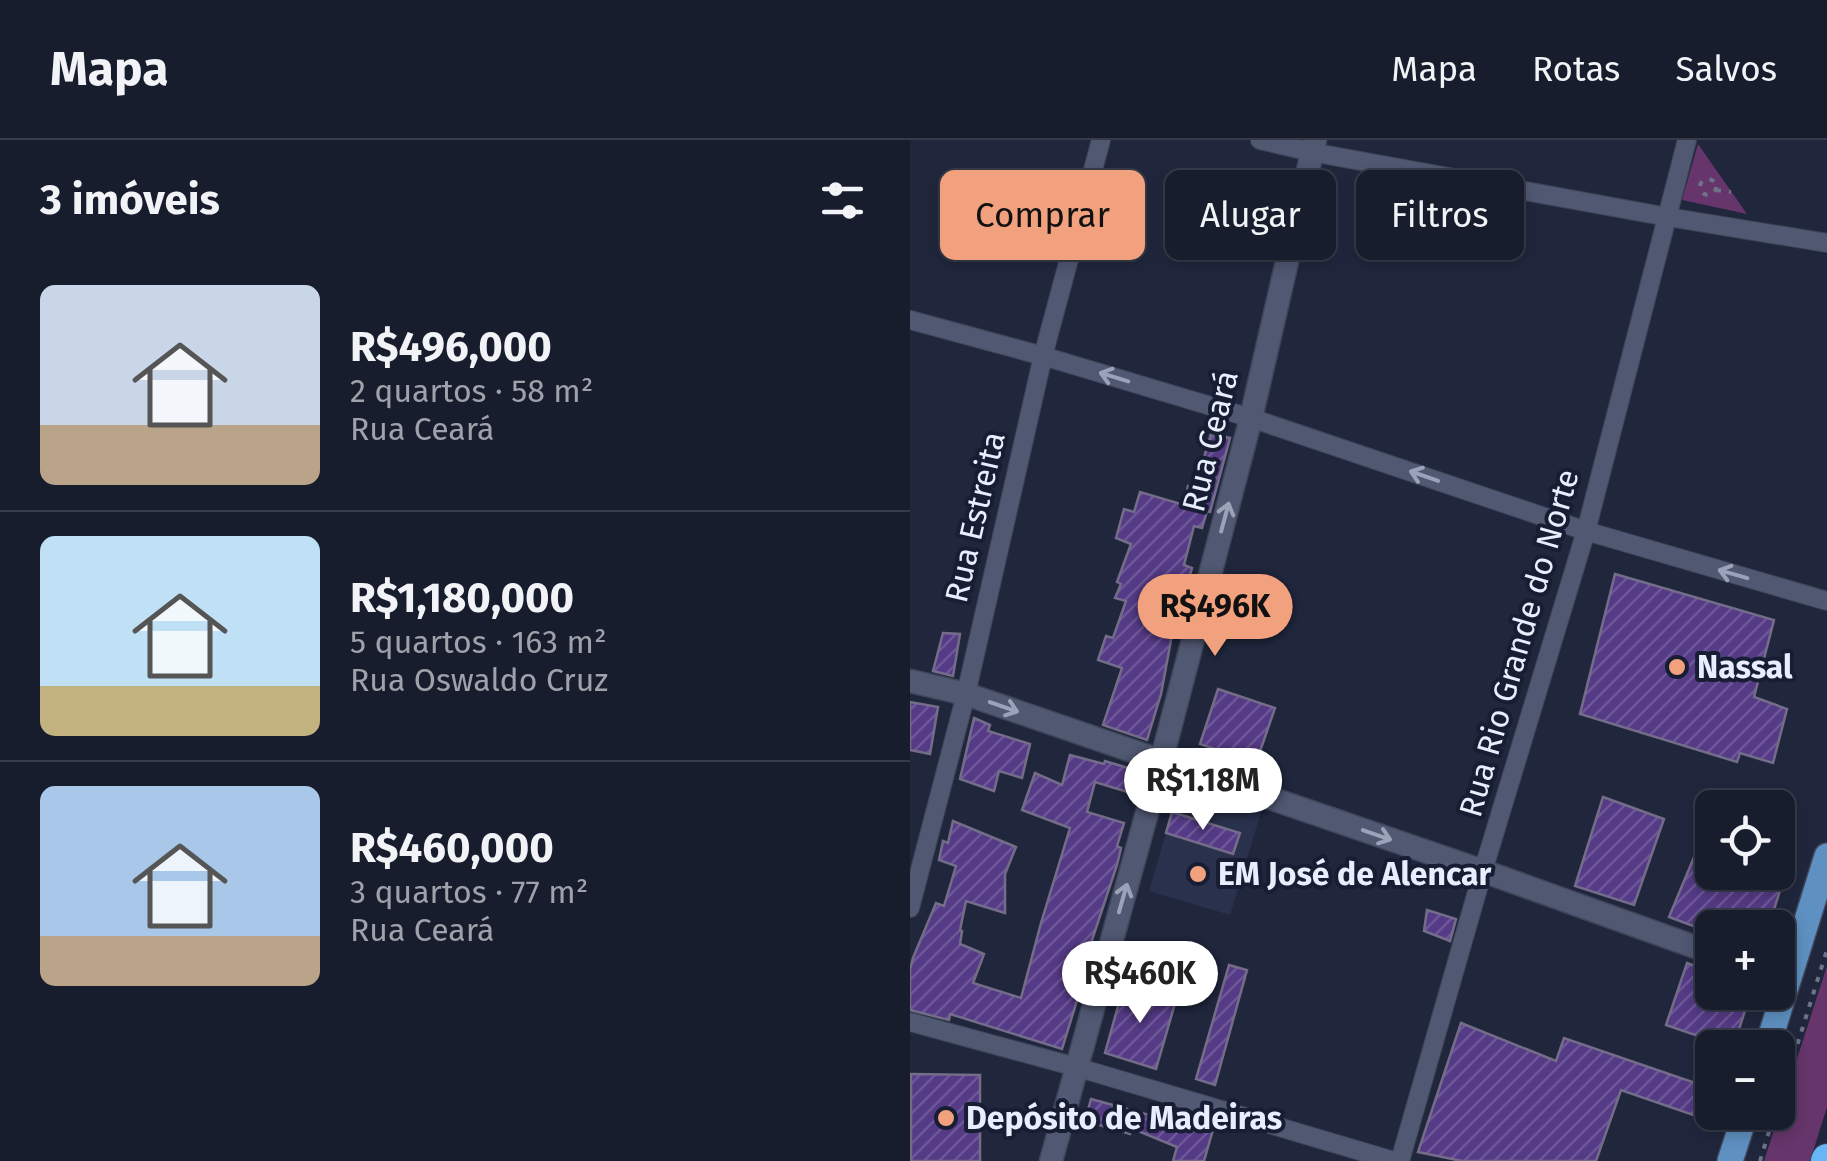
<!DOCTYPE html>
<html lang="pt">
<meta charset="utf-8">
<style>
body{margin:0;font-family:"Fira Sans",sans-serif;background:#212636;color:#f1f3f6;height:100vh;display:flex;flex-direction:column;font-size:38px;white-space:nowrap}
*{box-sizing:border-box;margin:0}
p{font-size:32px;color:#9fa2aa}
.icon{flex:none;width:55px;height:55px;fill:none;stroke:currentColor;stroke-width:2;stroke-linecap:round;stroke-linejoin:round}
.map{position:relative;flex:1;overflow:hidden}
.panel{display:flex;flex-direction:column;background:#181d2e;width:910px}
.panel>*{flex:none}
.banner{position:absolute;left:30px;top:30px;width:735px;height:90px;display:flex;gap:20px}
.tools{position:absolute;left:785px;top:650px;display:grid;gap:20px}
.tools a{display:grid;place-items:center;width:100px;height:100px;border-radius:15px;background:#181d2e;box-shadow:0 5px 15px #0003,0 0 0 2px #363b4a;font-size:50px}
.price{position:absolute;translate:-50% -85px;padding:0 22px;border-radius:35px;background:#fff;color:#222;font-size:32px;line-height:65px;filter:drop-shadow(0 2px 5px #0008)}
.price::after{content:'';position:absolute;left:50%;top:60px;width:30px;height:22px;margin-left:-15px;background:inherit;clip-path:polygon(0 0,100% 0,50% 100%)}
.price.current{background:#f2a17e;color:#111}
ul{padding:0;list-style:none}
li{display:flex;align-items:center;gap:30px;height:250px;padding:0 40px}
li+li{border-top:2px solid #363b4a}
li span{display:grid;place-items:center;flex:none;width:280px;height:200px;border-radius:15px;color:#555}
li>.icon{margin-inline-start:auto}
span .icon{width:120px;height:120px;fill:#fffc;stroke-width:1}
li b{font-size:42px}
h2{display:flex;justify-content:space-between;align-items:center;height:120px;padding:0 40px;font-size:42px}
.pill{padding:0 35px;border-radius:15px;background:#181d2e;box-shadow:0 5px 15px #0003,0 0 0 2px #363b4a;font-size:35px;line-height:90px}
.pill.current{background:#f2a17e;color:#111}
header{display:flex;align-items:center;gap:60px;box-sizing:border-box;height:140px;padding:0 50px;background:#181d2e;border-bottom:2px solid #363b4a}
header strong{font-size:48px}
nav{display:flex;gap:55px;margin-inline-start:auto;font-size:35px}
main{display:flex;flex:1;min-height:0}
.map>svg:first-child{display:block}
.built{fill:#29314d}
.green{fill:#66356b}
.building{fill:url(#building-hatch);stroke:#746d89;stroke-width:2.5}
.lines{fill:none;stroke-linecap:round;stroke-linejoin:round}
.street-casing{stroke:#3f4558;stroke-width:20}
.secondary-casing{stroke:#3f4558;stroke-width:25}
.primary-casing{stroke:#3f4558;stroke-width:28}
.highway-casing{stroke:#3f4558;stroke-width:32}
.path{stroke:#6d7487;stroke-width:4;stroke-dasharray:5 8;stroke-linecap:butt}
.street{stroke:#505872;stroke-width:18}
.secondary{stroke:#505872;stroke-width:22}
.primary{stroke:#5e90c1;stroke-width:25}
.highway{stroke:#67b6f5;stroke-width:30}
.oneway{stroke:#9ca3b8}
.poi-dot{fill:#f2a17e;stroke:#171d33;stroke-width:4}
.labels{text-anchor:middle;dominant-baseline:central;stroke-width:8;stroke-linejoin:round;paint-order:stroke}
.street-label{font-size:32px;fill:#e8eefd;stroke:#171d33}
.poi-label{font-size:32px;font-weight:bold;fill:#e8eefd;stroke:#171d33;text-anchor:start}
</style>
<header>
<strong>Mapa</strong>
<nav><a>Mapa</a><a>Rotas</a><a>Salvos</a></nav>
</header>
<main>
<section class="panel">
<h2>3 imóveis<svg class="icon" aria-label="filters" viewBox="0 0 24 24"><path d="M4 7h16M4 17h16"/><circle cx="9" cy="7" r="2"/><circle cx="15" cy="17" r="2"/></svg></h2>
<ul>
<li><span style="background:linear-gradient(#c9d6e8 70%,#b9a48a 0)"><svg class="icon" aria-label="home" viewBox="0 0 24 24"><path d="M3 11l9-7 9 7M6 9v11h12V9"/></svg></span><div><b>R$496,000</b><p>2 quartos · 58 m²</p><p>Rua Ceará</p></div></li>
<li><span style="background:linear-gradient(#bfe0f5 75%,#c2b280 0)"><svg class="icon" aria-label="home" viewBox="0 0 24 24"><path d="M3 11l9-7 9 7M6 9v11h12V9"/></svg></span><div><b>R$1,180,000</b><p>5 quartos · 163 m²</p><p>Rua Oswaldo Cruz</p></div></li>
<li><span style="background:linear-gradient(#a9c7e8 75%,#b9a48a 0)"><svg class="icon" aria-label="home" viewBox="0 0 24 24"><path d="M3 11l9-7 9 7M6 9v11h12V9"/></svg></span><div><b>R$460,000</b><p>3 quartos · 77 m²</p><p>Rua Ceará</p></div></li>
</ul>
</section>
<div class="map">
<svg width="917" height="1021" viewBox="0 0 917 1021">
<defs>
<pattern id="building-hatch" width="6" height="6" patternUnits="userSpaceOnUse" patternTransform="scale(2.5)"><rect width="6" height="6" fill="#553a86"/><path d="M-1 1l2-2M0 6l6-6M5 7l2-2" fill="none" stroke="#6d5798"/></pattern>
</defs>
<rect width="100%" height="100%" fill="#20273d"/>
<path class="built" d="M269,646l82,26 -31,103 -81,-24 17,-58 67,21 7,-20 -68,-22z"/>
<g class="green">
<path d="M788,4l49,70 -65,-14z"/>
<path d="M917,826v141l-17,54h-46z"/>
</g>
<g class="building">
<path d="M301,294l19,4 -20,74 -3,-1 -5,17 -8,-2 -10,39 8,3 -20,67 -11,59 -14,46 -44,-15 19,-57 -24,-8 8,-24 7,2 13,-37 -11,-3 6,-14 -4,-2 14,-38 -15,-6 8,-29 10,3 6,-20 44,13 4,-19 7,2z"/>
<path d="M705,434l159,46 -20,77 33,12 -14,54 -33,-10 -3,9 -157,-48z"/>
<path d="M33,493l17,1 -7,42 -20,-5z"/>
<path d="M308,549l57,19 -19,55 -56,-19z"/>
<path d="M0,562l28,5 -8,47 -20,-4z"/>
<path d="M64,578l16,7 -2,6 42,13 -8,34 -23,-7 -5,20 -34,-12z"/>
<path d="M160,615l34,9 1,-3 33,10 -4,23 -39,-12 -8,30 37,11 -7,23 4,2 -4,17 -26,78 -11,38h3l-21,68 -112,-35 -1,6 -39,-10v-40l3,-12 23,-55 8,3 12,-40 -17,-6 4,-19 5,2 5,-22 63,26 -11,27v39l-39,-12 -6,29 2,1 -2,13 24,10 -11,29 48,15 20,-75 29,-95 -48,-18 13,-37 27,12z"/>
<path d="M693,657l61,22 -30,86 -59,-19z"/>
<path d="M262,672l68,21 -7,21 -67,-21z"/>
<path d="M802,674v58h74l-18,56h-56v5l-43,-16z"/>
<path d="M517,770l29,9 -6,22 -26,-10z"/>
<path d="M777,823l25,9v20h39l-18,56 -67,-23z"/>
<path d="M319,825l18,5 -32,115 -19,-6z"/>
<path d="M215,841l51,19 -20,69 -51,-16z"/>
<path d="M551,883l95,38 8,-23 146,50 -11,29 -78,-27 -25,71h-134l-44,-9z"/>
<path d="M1,934l69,1v86h-69z"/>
<path d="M181,959l58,16 3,-8 29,9v2l33,8 -10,35h-31l4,-14 -46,-19 -1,6 -45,-13z"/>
</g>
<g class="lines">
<defs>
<g id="street">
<path d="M350,0l51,12 357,65 159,26"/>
<path d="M0,180l133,36 208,62 335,113 241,70"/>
<path d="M0,768l56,-214 77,-338 58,-216"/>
<path d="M0,882l166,45 318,94"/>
<path d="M490,1021l83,-290 103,-340 101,-391"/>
</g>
<g id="secondary">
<path d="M0,541l56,13 517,177 229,82"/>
<path d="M141,1021l110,-399 90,-344 64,-278"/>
</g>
<g id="primary">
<path d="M857,908l60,-192"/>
<path d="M820,1021l16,-49"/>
</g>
<path id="highway" d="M916,1021l1,-2"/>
</defs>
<use href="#street" class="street-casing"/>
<use href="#secondary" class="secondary-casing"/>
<use href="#primary" class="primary-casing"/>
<use href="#highway" class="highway-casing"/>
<g class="path">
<circle cx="798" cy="47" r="8"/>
<path d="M806,50l15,2"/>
<path d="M868,966l49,-156"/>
<path d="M850,1021l15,-49"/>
</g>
<use href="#street" class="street"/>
<use href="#secondary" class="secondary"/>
<use href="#primary" class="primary"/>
<use href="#highway" class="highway"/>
</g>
<defs><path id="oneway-shaft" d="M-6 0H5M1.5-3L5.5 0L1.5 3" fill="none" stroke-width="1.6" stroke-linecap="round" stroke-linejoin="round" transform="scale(2.5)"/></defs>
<g class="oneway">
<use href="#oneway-shaft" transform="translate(204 237) rotate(-163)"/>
<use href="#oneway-shaft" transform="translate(514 336) rotate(-161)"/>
<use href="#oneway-shaft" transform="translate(315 377) rotate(-75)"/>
<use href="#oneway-shaft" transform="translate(823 434) rotate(-164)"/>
<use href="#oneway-shaft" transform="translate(94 567) rotate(19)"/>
<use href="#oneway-shaft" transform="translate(467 695) rotate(19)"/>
<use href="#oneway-shaft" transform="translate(213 758) rotate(-74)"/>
</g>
<g class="poi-dot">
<circle cx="767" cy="527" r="10"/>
<circle cx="288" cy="734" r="10"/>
<circle cx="36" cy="978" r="10"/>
</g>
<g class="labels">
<g class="street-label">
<text transform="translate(300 301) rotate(-76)">Rua Ceará</text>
<text transform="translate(65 377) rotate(-77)">Rua Estreita</text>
<text transform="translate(609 503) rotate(-74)">Rua Rio Grande do Norte</text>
</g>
<g class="poi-label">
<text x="787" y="527">Nassal</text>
<text x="308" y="734">EM José de Alencar</text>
<text x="56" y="978">Depósito de Madeiras</text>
</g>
</g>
</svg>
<div class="tools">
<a><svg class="icon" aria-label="locate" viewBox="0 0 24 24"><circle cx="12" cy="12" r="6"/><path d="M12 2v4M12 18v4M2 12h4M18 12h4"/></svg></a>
<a>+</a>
<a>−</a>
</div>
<b class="price current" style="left:305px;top:519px">R$496K</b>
<b class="price" style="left:293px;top:693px">R$1.18M</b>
<b class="price" style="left:230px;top:886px">R$460K</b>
<div class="banner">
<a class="pill current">Comprar</a>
<a class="pill">Alugar</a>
<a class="pill">Filtros</a>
</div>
</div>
</main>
